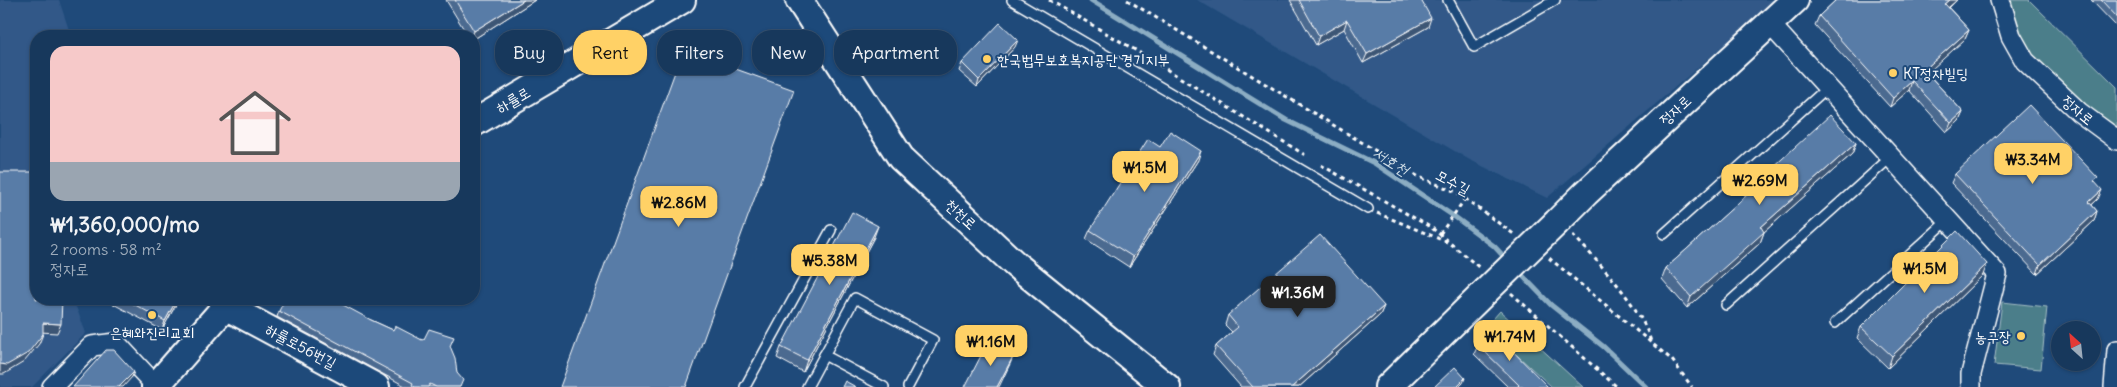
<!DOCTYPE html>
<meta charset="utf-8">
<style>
body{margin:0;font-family:Delius,"Poor Story",sans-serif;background:#244365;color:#f1f3f6;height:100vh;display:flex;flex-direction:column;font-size:19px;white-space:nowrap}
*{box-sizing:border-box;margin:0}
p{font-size:16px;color:#9eacbb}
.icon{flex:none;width:28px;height:28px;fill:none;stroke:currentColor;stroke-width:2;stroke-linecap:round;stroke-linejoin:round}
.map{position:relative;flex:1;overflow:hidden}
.details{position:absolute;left:30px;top:30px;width:450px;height:275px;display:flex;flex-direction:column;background:#17385c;border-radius:20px;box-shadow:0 1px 4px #0004,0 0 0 1px #365272}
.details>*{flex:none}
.hud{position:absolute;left:495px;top:30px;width:475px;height:45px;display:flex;gap:10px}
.needle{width:32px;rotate:333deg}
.controls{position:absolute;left:2051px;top:321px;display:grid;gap:10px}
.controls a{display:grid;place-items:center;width:50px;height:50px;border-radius:50%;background:#17385c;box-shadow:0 1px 4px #0004,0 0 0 1px #365272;font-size:25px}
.price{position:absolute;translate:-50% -42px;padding:0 11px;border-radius:10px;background:#ffd166;color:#111;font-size:16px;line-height:32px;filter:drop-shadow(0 1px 2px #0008)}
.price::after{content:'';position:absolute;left:50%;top:30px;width:15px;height:11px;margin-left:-8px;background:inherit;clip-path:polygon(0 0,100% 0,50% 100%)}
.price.on{background:#222;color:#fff}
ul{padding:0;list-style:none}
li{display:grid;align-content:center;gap:10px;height:265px;padding:0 20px}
li span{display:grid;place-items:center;height:155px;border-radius:15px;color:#555}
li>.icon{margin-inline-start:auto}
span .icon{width:90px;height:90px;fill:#fffc;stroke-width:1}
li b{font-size:21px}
.pill{padding:0 18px;border-radius:20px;background:#17385c;box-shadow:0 1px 4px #0004,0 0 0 1px #365272;font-size:18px;line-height:45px}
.pill.on{background:#ffd166;color:#111}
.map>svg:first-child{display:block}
.built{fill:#305988}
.green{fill:#4b7e8a;stroke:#a5bec4}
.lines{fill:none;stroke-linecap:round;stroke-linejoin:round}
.stream{stroke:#8cadc3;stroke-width:5}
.lane-casing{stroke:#fff;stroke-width:12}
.street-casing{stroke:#fff;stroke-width:22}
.secondary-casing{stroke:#fff;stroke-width:30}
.path{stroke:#fff;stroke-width:3;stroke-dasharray:4 4;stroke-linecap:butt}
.lane{stroke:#1f4a7a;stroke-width:9}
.street{stroke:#1f4a7a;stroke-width:19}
.secondary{stroke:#1f4a7a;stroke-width:26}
.secondary-bridge-casing{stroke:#fff;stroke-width:30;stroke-linecap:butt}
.secondary-bridge{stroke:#1f4a7a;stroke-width:26}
.wall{fill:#4c6a90;stroke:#fff}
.shaded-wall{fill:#3e5675;stroke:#fff}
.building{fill:#587ba7;stroke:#fff}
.poi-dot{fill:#ffd166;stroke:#1f4a7a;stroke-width:2}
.labels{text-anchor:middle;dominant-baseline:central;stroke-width:4;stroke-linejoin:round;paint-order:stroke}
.poi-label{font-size:15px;fill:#fff;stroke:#1f4a7a;text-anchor:start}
.street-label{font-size:15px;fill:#fff;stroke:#1f4a7a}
.water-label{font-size:16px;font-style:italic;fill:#cfdde6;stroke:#1f4a7a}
</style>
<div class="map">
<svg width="2117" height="387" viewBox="0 0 2117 387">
<rect width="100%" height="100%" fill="#1f4a7a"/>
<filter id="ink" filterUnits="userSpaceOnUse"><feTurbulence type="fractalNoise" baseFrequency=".02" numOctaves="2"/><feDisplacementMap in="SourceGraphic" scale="10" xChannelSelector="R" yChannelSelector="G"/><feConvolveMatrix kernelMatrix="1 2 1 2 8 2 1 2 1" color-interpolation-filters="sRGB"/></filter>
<g filter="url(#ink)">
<g class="built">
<path d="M0,0h59l12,36h-35v263h37l13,34 -54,54h-32z"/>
<path d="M1197,0h579l-229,198 -79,-39z"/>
</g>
<g class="green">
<path d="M2003,0h26l88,87v50l-89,-78z"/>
<path d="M2002,302l45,5 -6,62 -47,-4z"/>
<path d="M1500,311l83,76h-31l-66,-60z"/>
</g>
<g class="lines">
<g class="stream">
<path d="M1091,0l195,120 88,43 81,54 39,29 13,14"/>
<path d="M1518,271l33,34 53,42 42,40"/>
</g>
<defs>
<g id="lane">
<path d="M1012,0l356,209"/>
<path d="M1448,0l26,47 81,-47"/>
<path d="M1664,234l163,-146"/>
<path d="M1726,305l165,-148"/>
<path d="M1835,323l113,-103"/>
<path d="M824,355l60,32"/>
<path d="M745,387l86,-157"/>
<path d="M807,387l48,-89 78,42 -25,47"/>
</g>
<g id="street">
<path d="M2000,0l11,36 14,25 54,51 38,28"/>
<path d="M1770,24l227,250 -26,100v13"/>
<path d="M52,387l40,-41 24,-3 40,43"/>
<path d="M2114,387l3,-37"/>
</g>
<g id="secondary">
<path d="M799,0l102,158 115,107 151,122"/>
<path d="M474,123l208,-123"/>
<path d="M1557,222l29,-29 209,-193"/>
<path d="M225,306l151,81"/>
<path d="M155,387l77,-88"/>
<path d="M1388,387l97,-95"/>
</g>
</defs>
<use href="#lane" class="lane-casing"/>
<use href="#street" class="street-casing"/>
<use href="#secondary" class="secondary-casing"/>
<g class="path">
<path d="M1049,0l88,51 168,104"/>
<path d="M1127,0l292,177 37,15 59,43"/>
<path d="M1321,165l111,63 49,41"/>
<path d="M1377,213l70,29"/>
<path d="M1440,234l25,-35"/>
<path d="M1573,235c24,26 69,72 78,107"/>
<path d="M1549,258l123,102 20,27"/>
<path d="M1511,293l106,94"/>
</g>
<use href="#lane" class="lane"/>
<use href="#street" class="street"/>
<use href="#secondary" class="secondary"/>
<defs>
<path id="secondary-bridge" d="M1485,292l72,-70"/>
</defs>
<use href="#secondary-bridge" class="secondary-bridge-casing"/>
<use href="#secondary-bridge" class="secondary-bridge"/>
</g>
<g class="wall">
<path d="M446,0h89l-61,39v-3h-6z"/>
<path d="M1290,0h131l7,27 -65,36 -19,-34 -28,16z"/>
<path d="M1836,0h121l-8,8 20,22 -4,9 -38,34 36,39 -4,9 -12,11 -38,-42 -19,17 -75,-82 4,-9z"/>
<path d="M2091,0h26v27z"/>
<path d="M1015,47l-38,40 -18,-16 3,-8z"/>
<path d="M1856,143l-4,11 -88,78 -4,11 -73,65 -25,-29 4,-11 79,-71 1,-5z"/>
<path d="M1160,147l38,13 -69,107 -43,-28 4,-9z"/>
<path d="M1955,174l141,10 2,15 -6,6 5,6 -3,10 -57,53 -86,-91z"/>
<path d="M874,237l-71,135 -26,-14 4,-11z"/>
<path d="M1983,275l-95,93 -31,-30 4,-11z"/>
<path d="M104,299h75l-17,31z"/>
<path d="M317,302l54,18 22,10 29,10 35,33 3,14h-53l-130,-70 2,-6z"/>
<path d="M1384,306l-4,9 -81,72h-58l-28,-32 3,-9 16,-14 -7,-7 3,-10z"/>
<path d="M1478,345l70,42h-40l-34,-33z"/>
</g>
<g class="shaded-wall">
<path d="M524,0h11l-61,39v-3h-2l2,-5z"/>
<path d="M1950,0h7l-15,13 3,-9z"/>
<path d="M1431,18l-3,9 -65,36 4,-9z"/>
<path d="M1347,20l-3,9 -28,16 3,-9z"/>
<path d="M1969,30l-4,9 -44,40 3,-9z"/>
<path d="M1018,40l-3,7 -38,40 2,-7z"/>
<path d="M1912,81l-3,9 -19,17 3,-9z"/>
<path d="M1963,112l-4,9 -12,11 4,-9z"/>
<path d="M1856,143l-4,11 -88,78 -4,11 -73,65 4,-11 70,-70z"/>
<path d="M1201,151l-3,9 -69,107 4,-10z"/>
<path d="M2102,190l-4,9 -13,12 4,-9z"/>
<path d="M2097,211l-3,10 -57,53 3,-9z"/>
<path d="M878,226l-4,11 -71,135 4,-12z"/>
<path d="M1987,264l-4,11 -95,93 4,-12z"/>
<path d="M177,299h2l-17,31 3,-9z"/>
<path d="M1384,306l-4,9 -81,72h-7z"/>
<path d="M43,323l18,1 -4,9 -17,-1z"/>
<path d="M43,334l-4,10 -15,18 -20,12h-4v-10z"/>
<path d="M1015,353l-5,11 -11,23h-2z"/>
<path d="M134,372l-2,5 -9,10h-4z"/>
<path d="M1465,378l-2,5 -4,4h-3z"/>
</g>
<g class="building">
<path d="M455,0h69l-50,31z"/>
<path d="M1299,0h122l10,18 -64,36 -20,-34 -28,16z"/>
<path d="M1836,0h114l-5,4 24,26 -45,40 39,42 -12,11 -39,-42 -19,17 -74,-82z"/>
<path d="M2101,0h16v17z"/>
<path d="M1000,23l18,17 -39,40 -17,-17z"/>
<path d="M683,50l111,40 -108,297h-126z"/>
<path d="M2029,105l69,73 -4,3 8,9 -13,12 8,9 -57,54 -85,-91z"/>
<path d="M1830,115l26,28 -95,84 3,5 -73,65 -25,-29 82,-74 -2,-2z"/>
<path d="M1170,131l31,20 -68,106 -43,-27 58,-91 12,8z"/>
<path d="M0,172h36v127h26l-1,25 -18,-1v11l-15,19 -21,12 -7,-1z"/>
<path d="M852,212l26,14 -71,134 -26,-13z"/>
<path d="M1957,231l30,33 -95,92 -31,-29z"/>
<path d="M1320,235l64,71 -92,81h-39l-37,-41 22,-19 -10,-12z"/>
<path d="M124,299h53l-12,22z"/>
<path d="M285,299h25l7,3 2,-3h13l39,21 22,10 2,-4 27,14 2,-1 5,-10 25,8 -4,9 5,12 2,15 6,7 -3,7h-24l-6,-3 -2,3h-13l-3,-2 1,-2 -134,-72z"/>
<path d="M1492,330l56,57h-31l2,-2 -41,-40z"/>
<path d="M989,340l26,13 -18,34h-32z"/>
<path d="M106,350h8l20,22 -15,15h-46z"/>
<path d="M1455,367l10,11 -9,9h-22z"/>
<path d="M845,381l11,6h-14z"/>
</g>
</g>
<g class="poi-dot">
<circle cx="987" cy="59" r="5"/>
<circle cx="1893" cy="73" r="5"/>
<circle cx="152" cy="315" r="5"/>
<circle cx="2021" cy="336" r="5"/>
</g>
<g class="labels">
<g class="poi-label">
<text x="997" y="59">한국법무보호복지공단 경기지부</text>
<text x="1903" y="73">KT정자빌딩</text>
<text x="152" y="332" text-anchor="middle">은혜와진리교회</text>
<text x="2011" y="336" text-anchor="end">농구장</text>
</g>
<g class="street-label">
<text transform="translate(513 100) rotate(-31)">하률로</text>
<text transform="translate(1675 110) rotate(-43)">정자로</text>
<text transform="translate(2078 110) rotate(40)">정자로</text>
<text transform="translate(1453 182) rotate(28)">모수길</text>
<text transform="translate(961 214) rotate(43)">천천로</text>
<text transform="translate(301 346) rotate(28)">하률로56번길</text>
</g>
<g class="water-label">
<text transform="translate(1391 161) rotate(32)">서호천</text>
</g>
</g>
</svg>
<div class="controls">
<a><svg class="needle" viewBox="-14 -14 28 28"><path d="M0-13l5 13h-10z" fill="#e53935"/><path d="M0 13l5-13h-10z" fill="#9eacbb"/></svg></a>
</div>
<b class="price" style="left:2033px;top:185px">₩3.34M</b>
<b class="price" style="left:1145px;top:193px">₩1.5M</b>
<b class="price" style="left:1760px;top:206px">₩2.69M</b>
<b class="price" style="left:679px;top:228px">₩2.86M</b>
<b class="price" style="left:830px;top:286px">₩5.38M</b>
<b class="price" style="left:1925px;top:294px">₩1.5M</b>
<b class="price on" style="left:1298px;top:318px">₩1.36M</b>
<b class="price" style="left:1510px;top:362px">₩1.74M</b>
<b class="price" style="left:991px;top:367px">₩1.16M</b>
<div class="hud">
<a class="pill">Buy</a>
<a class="pill on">Rent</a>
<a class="pill">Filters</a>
<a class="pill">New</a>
<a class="pill">Apartment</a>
</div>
<section class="details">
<ul>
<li><span style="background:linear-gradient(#f6c9c9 75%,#9aa5b1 0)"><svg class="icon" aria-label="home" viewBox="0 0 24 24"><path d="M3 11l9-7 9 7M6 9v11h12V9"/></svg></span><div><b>₩1,360,000/mo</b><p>2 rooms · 58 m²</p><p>정자로</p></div></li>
</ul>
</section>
</div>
